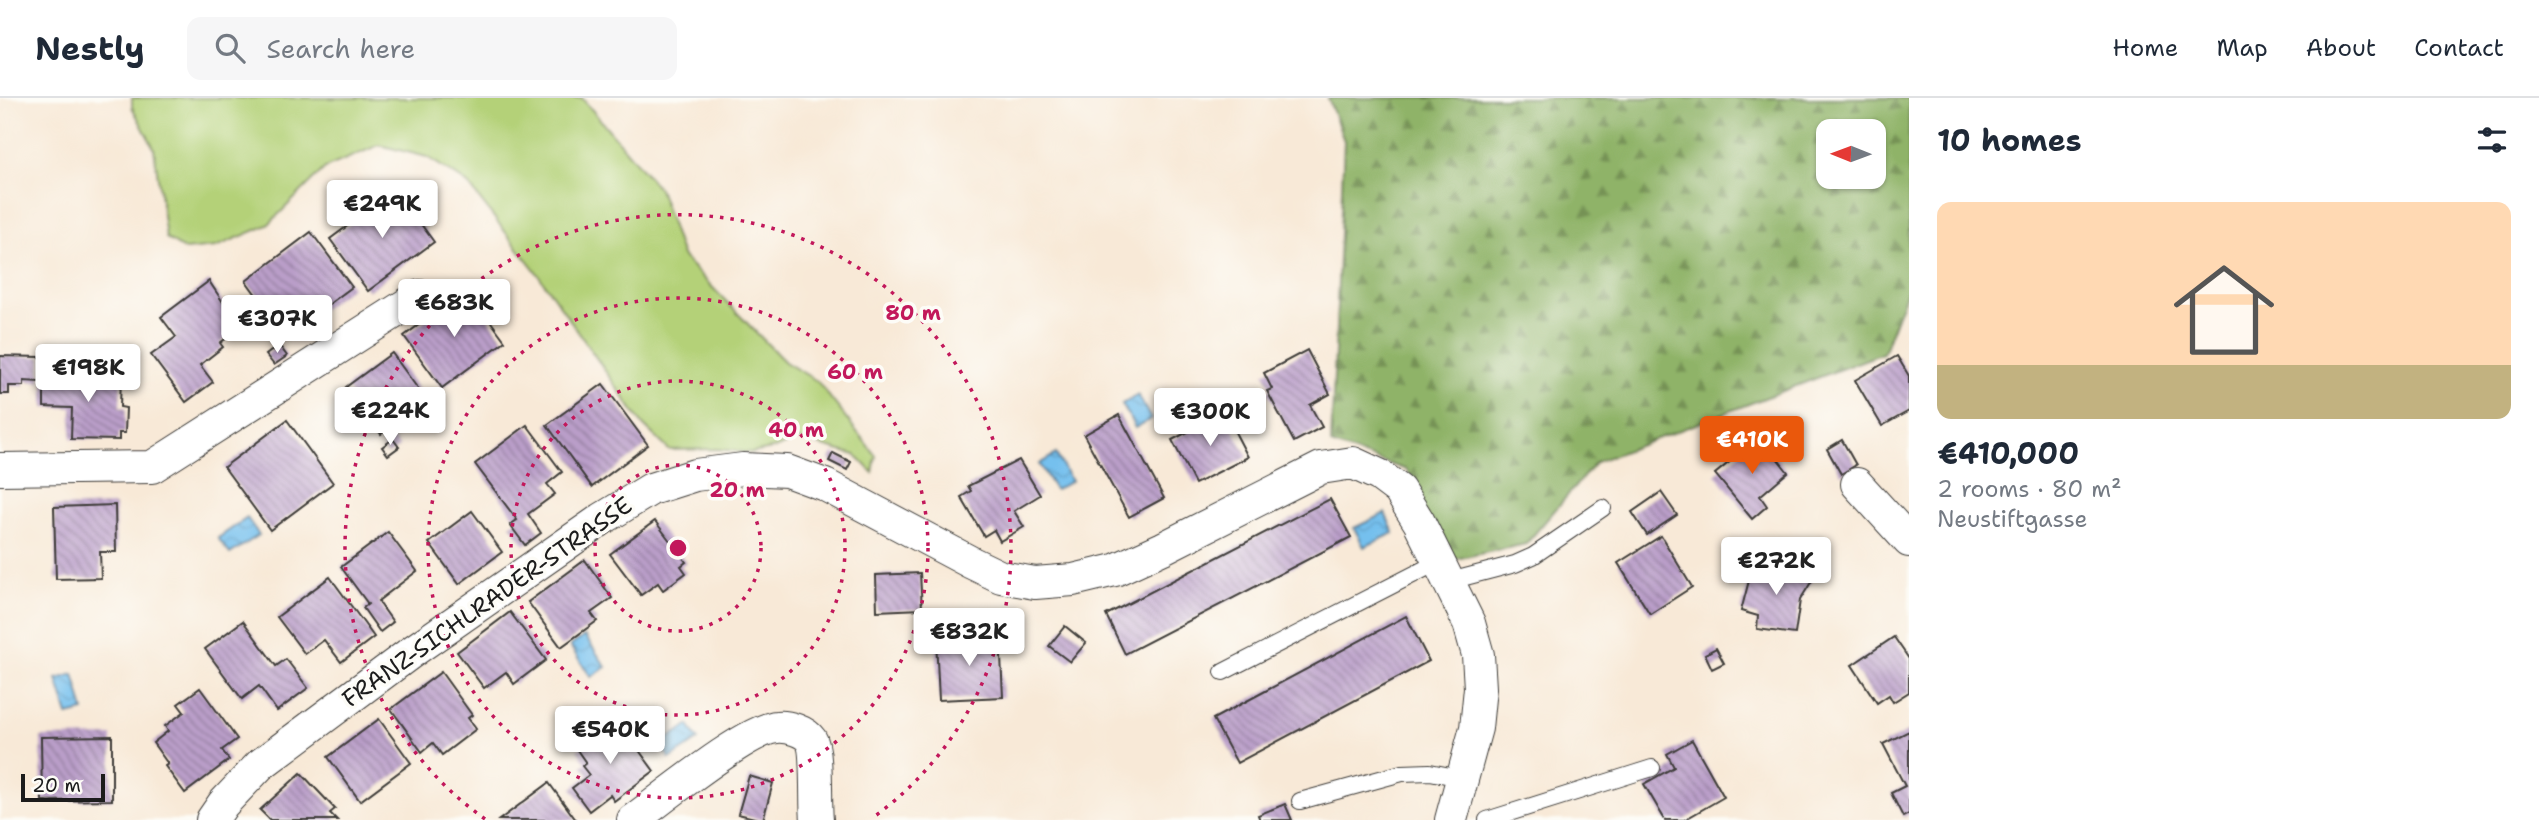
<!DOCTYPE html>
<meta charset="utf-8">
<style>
body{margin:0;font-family:"Shantell Sans",sans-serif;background:#f6f6f7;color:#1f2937;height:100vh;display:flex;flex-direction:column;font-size:26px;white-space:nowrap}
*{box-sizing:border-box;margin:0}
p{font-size:23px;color:#747a83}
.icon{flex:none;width:38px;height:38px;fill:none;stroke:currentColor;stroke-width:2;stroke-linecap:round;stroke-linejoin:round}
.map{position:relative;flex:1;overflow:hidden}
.panel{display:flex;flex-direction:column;background:#fff;width:630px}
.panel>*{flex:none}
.needle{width:46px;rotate:271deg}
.buttons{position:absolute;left:1816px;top:21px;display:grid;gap:14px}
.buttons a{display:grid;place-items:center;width:70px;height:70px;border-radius:14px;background:#fff;box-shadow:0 2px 5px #0004;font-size:35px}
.scale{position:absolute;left:21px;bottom:18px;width:84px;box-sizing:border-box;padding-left:7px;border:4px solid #1c1c1c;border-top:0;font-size:19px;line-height:24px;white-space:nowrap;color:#1c1c1c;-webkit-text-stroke:5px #fdfcf7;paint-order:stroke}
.price{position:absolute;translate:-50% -60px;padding:0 16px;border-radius:7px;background:#fff;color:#222;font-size:23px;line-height:46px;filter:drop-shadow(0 2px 4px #0008)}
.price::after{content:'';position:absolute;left:50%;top:42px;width:21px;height:16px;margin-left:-10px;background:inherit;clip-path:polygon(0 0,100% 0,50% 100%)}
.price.current{background:#ea580c;color:#fff}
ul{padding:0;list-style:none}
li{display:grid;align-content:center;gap:14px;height:371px;padding:0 28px}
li+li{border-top:2px solid #e0e1e3}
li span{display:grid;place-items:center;height:217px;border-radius:14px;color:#555}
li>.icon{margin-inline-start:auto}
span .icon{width:126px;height:126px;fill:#fffc;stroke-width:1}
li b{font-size:30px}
h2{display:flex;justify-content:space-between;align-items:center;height:84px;padding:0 28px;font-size:30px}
header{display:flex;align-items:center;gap:42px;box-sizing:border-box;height:98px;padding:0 35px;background:#fff;border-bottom:2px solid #e0e1e3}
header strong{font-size:33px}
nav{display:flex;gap:38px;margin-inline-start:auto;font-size:24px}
.search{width:490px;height:63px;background:#f6f6f7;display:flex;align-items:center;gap:18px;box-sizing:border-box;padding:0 24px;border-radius:14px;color:#747a83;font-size:26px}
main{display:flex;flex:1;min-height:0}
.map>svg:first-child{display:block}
.grass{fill:#b4d178;stroke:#68764a;stroke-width:2}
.forest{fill:url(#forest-firs);stroke:#566842;stroke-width:2;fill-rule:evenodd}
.water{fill:url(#water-waves);stroke:#486e85;stroke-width:2}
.building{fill:url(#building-back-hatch)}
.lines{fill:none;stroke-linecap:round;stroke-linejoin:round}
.lane-casing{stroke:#3d3b38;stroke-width:18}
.street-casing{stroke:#3d3b38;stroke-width:34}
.lane{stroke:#fff;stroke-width:16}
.street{stroke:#fff;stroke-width:32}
.ring{fill:none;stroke:#c2185b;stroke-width:3.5;stroke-dasharray:3.5 7}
.labels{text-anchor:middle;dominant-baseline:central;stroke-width:7;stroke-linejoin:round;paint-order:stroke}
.street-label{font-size:24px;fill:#1c1c1c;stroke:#fdfcf7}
.centre{fill:#c2185b;stroke:#fdfcf7;stroke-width:3.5}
.ring-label{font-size:21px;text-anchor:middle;font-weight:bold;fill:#c2185b;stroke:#fdfcf7;stroke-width:7;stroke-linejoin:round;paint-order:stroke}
</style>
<header>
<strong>Nestly</strong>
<div class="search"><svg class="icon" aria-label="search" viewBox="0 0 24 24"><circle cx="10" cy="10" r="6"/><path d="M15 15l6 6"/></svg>Search here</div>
<nav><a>Home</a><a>Map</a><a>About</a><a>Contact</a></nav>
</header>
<main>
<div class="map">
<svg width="1909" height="722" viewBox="0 0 1909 722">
<defs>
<pattern id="forest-firs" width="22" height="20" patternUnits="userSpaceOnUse" patternTransform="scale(1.75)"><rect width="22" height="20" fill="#8fb368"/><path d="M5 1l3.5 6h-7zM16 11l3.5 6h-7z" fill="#749155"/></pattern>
<pattern id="water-waves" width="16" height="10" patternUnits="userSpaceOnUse" patternTransform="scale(1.75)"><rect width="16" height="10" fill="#75c0ee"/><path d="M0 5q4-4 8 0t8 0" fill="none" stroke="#65a4cc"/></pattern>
<pattern id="building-back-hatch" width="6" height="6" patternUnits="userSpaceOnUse" patternTransform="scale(1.75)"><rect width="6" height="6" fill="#ba9ec9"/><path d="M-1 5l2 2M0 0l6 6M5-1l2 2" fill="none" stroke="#9680a2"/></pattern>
</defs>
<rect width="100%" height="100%" fill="#fdfcf7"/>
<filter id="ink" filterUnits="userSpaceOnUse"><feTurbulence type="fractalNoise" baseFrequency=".0143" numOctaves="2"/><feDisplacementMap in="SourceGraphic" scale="14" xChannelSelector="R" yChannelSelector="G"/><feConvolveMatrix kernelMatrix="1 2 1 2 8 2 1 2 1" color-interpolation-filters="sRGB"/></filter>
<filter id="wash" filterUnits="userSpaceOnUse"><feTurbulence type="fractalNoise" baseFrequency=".00686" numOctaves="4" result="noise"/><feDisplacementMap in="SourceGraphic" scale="28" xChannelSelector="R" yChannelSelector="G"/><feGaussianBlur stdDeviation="1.57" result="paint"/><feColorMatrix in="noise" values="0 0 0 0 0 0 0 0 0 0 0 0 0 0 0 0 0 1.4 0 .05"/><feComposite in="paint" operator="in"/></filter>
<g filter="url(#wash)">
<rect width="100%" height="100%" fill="#f8e9d7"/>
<path class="grass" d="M132,0h450l77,91 23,67 103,106 32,19 59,75 -3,17 -18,-18 -58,-16 -20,9 -25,5 -35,-4 -48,1 -26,-25 -108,-155 -68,-87 -40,-26 -48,-12 -54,23 -57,57 -52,22 -31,3 -19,-12 -12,-90 -22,-41z"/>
<path class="forest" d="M1328,0h581v188l-26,67 -287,109 -70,82 -80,17 -39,-91 -76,-26 13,-303zM1829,33h45v46h-45z"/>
<g class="water">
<path d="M1138,297l13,24 -16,9 -13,-24z"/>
<path d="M1056,356l15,27 -16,9 -16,-26z"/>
<path d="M1385,415l9,20 -30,14 -10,-19z"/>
<path d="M247,420l12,17 -29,19 -12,-16z"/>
<path d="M585,538l21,31 -15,10 -21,-31z"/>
<path d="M74,576l10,37 -16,4 -11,-36z"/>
<path d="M689,627l9,15 -28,19 -11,-15z"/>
</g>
<g id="blocks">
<g class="building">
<path d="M396,92l38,52 -66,49 -38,-52z"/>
<path d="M311,134l41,55 -66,49 -40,-55z"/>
<path d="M209,183l31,47 -20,15 3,4 -23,18 13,17 -27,20 -35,-47 25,-18 -15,-20z"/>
<path d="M467,191l38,52 -63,47 -38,-52z"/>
<path d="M279,247l8,11 -13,9 -8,-10z"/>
<path d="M1307,252l23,44 -20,11 12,22 -28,15 -27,-51 5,-2 -8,-16z"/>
<path d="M392,255l34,47 -45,34 -35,-47z"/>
<path d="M0,258l41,1 -1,25 -16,-1v5h-15v8h-9z"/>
<path d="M1897,258l12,20v35l-27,15 -27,-46z"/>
<path d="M44,276l77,2 -1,31 6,1 -1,25h-6v7l-48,-1 1,-31 -28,-1z"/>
<path d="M603,286l45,61 -56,42 -45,-62z"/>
<path d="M432,312l5,7 -13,10 -5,-7z"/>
<path d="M1225,315l23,44 -53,27 -23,-44z"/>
<path d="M1119,317l45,83 -35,19 -45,-82z"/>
<path d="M287,322l46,63 -63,47 -46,-63z"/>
<path d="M527,327l35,47 -15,12 8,10 -27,20 13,19 -16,12 -15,-20 7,-5 -42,-56z"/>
<path d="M1760,339l28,35 -28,24 7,10 -15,13 -37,-45z"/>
<path d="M393,341l6,8 -11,8 -6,-8z"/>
<path d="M1842,342l14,25 -15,9 -14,-25z"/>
<path d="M833,355l18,9 -4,8 -18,-9z"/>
<path d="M1019,362l21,35 -26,16 10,16 -24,14 -6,-11 -10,6 -23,-39 10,-6 -3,-5z"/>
<path d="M1661,394l16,23 -30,20 -15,-23z"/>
<path d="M1330,401l21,38 -226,117 -19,-39z"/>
<path d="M115,407l1,47h-16l1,26 -45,1 -2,-72z"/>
<path d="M472,413l30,41 -43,32 -30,-41z"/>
<path d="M655,423l31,41 -5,4 5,7 -23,17 -5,-7 -17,12 -31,-41z"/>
<path d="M388,434l29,39 -39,30 15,21 -13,10 -17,-24 5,-4 -27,-37z"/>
<path d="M1661,438l31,51 -42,27 -32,-51z"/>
<path d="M1778,459l35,22 -13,21 -5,34 -38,-5 1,-13 -17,-5 11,-42 16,4z"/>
<path d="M585,462l27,38 -21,15 6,8 -36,26 -33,-45z"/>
<path d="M920,475l2,36 -45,2 -1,-36z"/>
<path d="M330,479l44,60 -33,25 -17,-22 -19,14 -28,-37z"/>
<path d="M510,514l36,48 -32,24 -8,-12 -22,16 -27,-36z"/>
<path d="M1406,518l23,45 -192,102 -24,-44z"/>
<path d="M243,523l33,45 10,-7 22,29 -31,23 -18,-25 -17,13 -37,-50z"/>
<path d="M1065,528l21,17 -16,19 -21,-16z"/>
<path d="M1000,538l3,61 -64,3 -3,-61z"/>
<path d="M1894,539l15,22v33l-16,10 -4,-7 -12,8 -25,-38z"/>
<path d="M1716,550l8,15 -12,6 -7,-15z"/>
<path d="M441,574l31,43 -4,3 8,11 -34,26 -9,-12 -11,9 -31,-43z"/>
<path d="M200,590l37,51 -15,11 7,10 -44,33 -20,-27 3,-2 -15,-21 15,-12 -3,-5 19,-14 -6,-8z"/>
<path d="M379,621l32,44 -51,38 -32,-44z"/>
<path d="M617,622l37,51 -40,30 -4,-6 -21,16 -17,-23 17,-13 -7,-9 4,-3 -9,-13z"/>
<path d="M1909,633v83l-6,3 -12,-24 14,-7 -22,-42z"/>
<path d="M112,638v64l-70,1 -1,-64z"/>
<path d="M1692,642l32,57 -40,23h-19l-21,-36 30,-17 -7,-13z"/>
<path d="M301,675l34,36 -5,4 7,7h-67l-10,-10z"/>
<path d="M749,678l24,7 -10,37 -25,-6z"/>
<path d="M549,685l27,37h-77z"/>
<path d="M1285,706l7,16h-32l-2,-5z"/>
</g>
</g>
</g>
<g filter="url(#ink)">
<use href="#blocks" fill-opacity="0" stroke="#3d3b38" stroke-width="2"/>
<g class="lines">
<defs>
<g id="lane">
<path d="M1450,483l65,-17 18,-8 70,-48"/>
<path d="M1223,574l217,-111"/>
<path d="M1300,703l102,-28 28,-1 31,6"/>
<path d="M1487,722l165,-52"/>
</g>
<g id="street">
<path d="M0,371l152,-2 268,-171"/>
<path d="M1857,386l52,57"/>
<path d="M212,722l11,-16 37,-39 153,-114 189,-132 49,-30 44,-14 48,-6 44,2 38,14 147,78 29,14 34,6 38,-3 42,-10 48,-22 158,-80 32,-5 26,12 20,15 20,32 50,101 9,32 2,33 -4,40 -25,92"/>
<path d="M633,722c28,-20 114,-91 144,-93 11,-1 28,4 34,13 7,11 4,63 6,80"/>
</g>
</defs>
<use href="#lane" class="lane-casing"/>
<use href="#street" class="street-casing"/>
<use href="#lane" class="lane"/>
<use href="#street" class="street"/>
</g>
</g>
<g class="ring">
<circle cx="678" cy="450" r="83"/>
<circle cx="678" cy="450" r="167"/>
<circle cx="678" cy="450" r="250"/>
<path d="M485 721A333 333 0 1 1 871 721"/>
</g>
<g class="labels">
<g class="street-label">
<text transform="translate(487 504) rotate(-35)">FRANZ-SICHLRADER-STRASSE</text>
</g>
</g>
<circle cx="678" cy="450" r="10" class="centre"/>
<g class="ring-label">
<text x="913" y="222">80 m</text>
<text x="855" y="281">60 m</text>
<text x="796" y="339">40 m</text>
<text x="737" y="399">20 m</text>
</g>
</svg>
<div class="buttons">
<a><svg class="needle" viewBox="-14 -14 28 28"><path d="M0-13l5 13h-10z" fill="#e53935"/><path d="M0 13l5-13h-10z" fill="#747a83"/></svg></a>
</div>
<div class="scale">20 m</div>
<b class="price" style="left:382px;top:142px">€249K</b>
<b class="price" style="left:454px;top:241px">€683K</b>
<b class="price" style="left:277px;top:257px">€307K</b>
<b class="price" style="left:88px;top:306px">€198K</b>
<b class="price" style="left:390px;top:349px">€224K</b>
<b class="price" style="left:1210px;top:350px">€300K</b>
<b class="price current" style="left:1752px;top:378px">€410K</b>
<b class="price" style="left:1776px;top:499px">€272K</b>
<b class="price" style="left:969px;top:570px">€832K</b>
<b class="price" style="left:610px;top:668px">€540K</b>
</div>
<section class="panel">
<h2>10 homes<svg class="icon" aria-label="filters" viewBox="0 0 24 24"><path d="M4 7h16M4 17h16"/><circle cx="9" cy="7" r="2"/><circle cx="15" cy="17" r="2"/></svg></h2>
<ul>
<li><span style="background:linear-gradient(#ffd9b3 75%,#c2b280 0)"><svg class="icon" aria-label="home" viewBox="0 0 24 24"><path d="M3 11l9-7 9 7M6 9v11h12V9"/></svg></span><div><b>€410,000</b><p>2 rooms · 80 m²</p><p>Neustiftgasse</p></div></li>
</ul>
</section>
</main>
